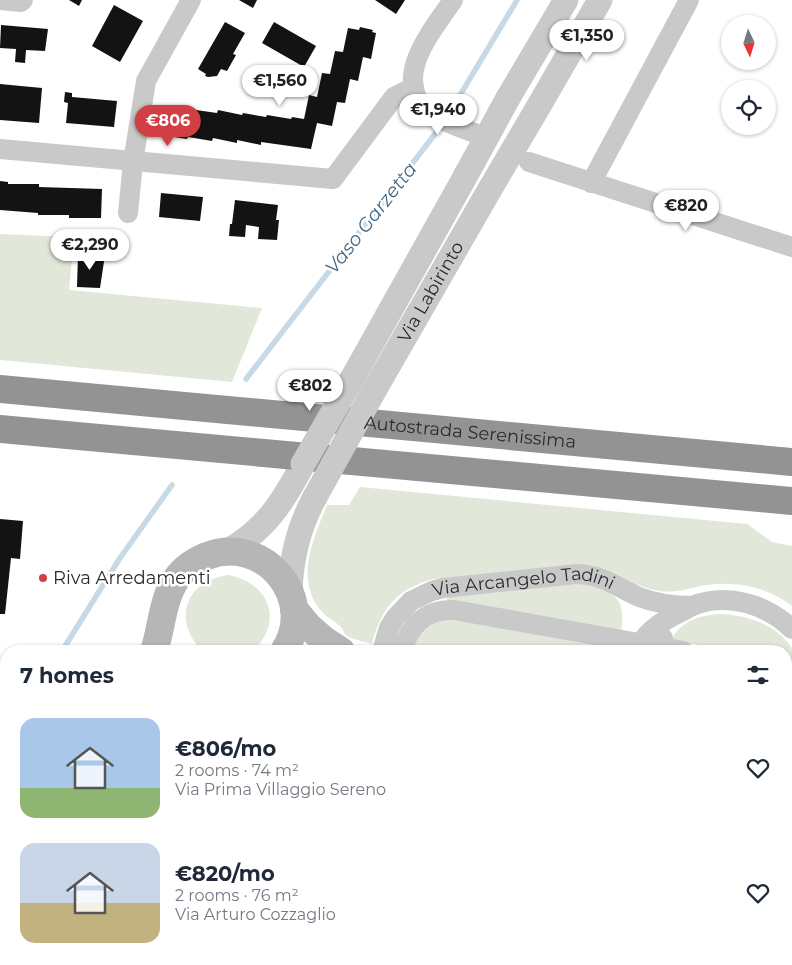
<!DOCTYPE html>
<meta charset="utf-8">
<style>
body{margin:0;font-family:Montserrat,sans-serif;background:#f6f6f7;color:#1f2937;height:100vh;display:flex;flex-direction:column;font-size:19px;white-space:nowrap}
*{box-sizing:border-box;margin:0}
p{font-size:16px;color:#747a83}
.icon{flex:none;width:28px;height:28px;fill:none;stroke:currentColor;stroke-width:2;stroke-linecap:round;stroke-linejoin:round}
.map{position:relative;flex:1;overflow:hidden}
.side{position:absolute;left:0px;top:645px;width:792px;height:320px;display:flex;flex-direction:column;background:#fff;border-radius:20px 20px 0 0;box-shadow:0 1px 4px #0004}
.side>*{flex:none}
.needle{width:32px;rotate:176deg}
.tools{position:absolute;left:721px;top:15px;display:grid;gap:10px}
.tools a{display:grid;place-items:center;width:55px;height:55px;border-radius:50%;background:#fff;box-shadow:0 1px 4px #0004;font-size:25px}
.price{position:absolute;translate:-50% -42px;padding:0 11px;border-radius:18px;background:#fff;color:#222;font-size:16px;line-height:32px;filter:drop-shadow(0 1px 2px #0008)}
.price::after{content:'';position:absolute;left:50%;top:30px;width:15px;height:11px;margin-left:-8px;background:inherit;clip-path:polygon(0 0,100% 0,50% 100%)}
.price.active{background:#d13f44;color:#fff}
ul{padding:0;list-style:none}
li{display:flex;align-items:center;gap:15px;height:125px;padding:0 20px}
li span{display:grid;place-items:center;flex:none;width:140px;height:100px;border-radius:15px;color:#555}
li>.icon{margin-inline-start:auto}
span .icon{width:60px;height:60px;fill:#fffc;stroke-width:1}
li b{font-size:21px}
h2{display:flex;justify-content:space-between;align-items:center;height:60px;padding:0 20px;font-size:21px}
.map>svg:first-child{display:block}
.green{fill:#e1e8da}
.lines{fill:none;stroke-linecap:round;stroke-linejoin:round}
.stream{stroke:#c8d9e6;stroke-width:5.5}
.building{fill:#131313}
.minor{stroke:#c9c9c9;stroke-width:20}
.tertiary{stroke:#c9c9c9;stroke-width:25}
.secondary{stroke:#b6b6b6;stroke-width:28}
.trunk{stroke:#9c9c9c;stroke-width:28}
.motorway{stroke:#939393;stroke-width:28}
.minor-bridge{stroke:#c9c9c9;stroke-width:20}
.tertiary-bridge{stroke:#c9c9c9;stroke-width:25}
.poi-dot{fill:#d13f44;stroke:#fff;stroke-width:2}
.labels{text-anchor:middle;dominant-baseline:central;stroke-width:5;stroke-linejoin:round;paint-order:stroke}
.street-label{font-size:18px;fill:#2c2c2c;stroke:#fff}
.poi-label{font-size:18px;fill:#2c2c2c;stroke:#fff;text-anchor:start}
.water-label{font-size:19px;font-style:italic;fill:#436884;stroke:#fff}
</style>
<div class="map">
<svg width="792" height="965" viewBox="0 0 792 965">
<rect width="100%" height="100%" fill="#fff"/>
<g class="green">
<path d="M0,234l74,3 -5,53 193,18 -30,74 -232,-22z"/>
<path d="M360,487l387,37 25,18 20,4v60c-26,-20 -59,-26 -91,-20 -14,3 -27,7 -41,5 -29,-4 -47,-24 -75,-25l-152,13c-36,10 -52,29 -61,65 -8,-3 -20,-4 -26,-9 -3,-2 -3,-7 -6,-9 -5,-5 -11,-7 -16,-12 -31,-32 -11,-74 3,-109h22z"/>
<path d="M228,575c42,8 56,46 25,76h-51c-30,-31 -17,-70 26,-76z"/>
<path d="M588,583c31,13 37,15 33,50l-174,-33v-4z"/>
<path d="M717,614c28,0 59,10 75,34v57l-6,-5v-49h-70l-21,-7h-10l-13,-5c9,-18 27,-23 45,-25z"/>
<path d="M446,620l18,1 150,28v2h-202c5,-16 17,-28 34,-31z"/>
<path d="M786,725l6,6v32l-6,-5z"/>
<path d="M792,880v58l-6,-1v-50z"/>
<path d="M239,959h259l23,6h-263z"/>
</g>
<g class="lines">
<g class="stream">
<path d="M447,117l70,-117"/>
<path d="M246,379l196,-254"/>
<path d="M62,651l58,-93 52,-73"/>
</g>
</g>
<g class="building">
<path d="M69,0h13l-3,6z"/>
<path d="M239,0h18l-4,8z"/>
<path d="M375,0h30l-9,14z"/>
<path d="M114,5l29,16 -23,41 -28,-16z"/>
<path d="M225,22l20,11 -12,21 3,1 -9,16 -6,-2 -4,7 -9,1 -3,-1 1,-2 -8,-5z"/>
<path d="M274,22l42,24 -12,21 -42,-24z"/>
<path d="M1,25l47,4 -3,22 -19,-1 -1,13 -10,-1 1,-13 -16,-1z"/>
<path d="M360,27l13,3 -1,2 4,1 -5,26 -8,-2 -5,24 -8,-2 -5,24 -8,-1 -5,24 -15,-3 -6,26 -50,-7v3l-24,-5v3l-24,-5 -1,3 -24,-4 -1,2 -25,-4 6,-29 49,7 1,-3 24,5 1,-2 23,4 1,-2 24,4 1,-2 12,2 5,-24 8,2 5,-24 8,1 5,-23 8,1 5,-24 11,2z"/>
<path d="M0,84l42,4 -3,35 -39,-3z"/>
<path d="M65,92l7,1v4l45,4 -3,26 -48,-4 2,-20 -4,-1z"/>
<path d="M0,181l8,1v2h31v3l63,2 -1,29h-32v-3h-31v-2l-38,-3z"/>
<path d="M161,193l42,4 -3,24 -41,-4z"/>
<path d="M235,200l43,5 -2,15h3l-2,20 -19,-1 1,-12 -13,-2 -1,12 -16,-1 1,-12h2z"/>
<path d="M78,254l27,1 -5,33 -23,-1z"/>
<path d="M0,519l23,2 -3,38 -9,-1 -6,56h-5z"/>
<path d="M0,933l6,3v23h8l-3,6h-11z"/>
</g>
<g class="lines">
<g class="minor">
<path d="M1,0l20,2 2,-2"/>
<path d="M453,0c-20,30 -63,78 -25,112 9,8 37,17 49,22"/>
<path d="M0,149l333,30 61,-82 20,-10"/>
<path d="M529,162l263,85"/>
<path d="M591,183l98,-183"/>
<path d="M128,213l5,-51 13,-81 45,-81"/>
<path d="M647,635c9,-10 17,-14 28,-20 6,-2 11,-6 17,-9 35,-14 74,-2 100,23"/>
<path id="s1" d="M382,651l7,-23 6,-10 16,-17 21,-10 11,-3 134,-14c26,1 40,13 62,23 18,7 36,9 54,9"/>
<path d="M402,651c7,-26 25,-42 52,-41l229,41"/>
<path d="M786,713l6,6"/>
<path d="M0,888l6,3"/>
<path d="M193,959l17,6"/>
</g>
<g class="tertiary">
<path d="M508,98l58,-98"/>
<path d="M540,104l60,-104"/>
<path d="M352,379l114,-204"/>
<path id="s2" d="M375,389l115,-200"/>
<path d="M228,551c38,-22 55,-49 75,-87"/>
<path d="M290,592c1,-34 8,-64 25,-95"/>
</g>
<g class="secondary">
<path d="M294,609l14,17 16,14 17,11"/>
<path d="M154,651c8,-23 8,-52 23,-73 7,-10 18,-17 30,-22 58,-22 111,44 77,95"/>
<path d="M0,807l6,-5"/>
<path d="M0,842l6,-5"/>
</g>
<g class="trunk">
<path d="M0,754l6,2"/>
<path d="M786,777l6,9"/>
<path d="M786,866l6,-13"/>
<path d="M613,959l23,6"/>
<path d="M773,959l19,5"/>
</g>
<g class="motorway">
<path id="s3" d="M0,389l792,73"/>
<path d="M0,429l792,72"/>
</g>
<g class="minor-bridge">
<path d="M633,651l14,-16"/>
<path d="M658,651l5,-13"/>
</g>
<g class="tertiary-bridge">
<path d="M466,175l42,-77"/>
<path d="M490,189l50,-85"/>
<path d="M303,464l49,-85"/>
<path d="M315,497l60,-108"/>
</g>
</g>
<circle class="poi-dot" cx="43" cy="578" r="5"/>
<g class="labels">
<g class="street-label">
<text stroke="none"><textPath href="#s2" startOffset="112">Via Labirinto</textPath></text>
<text stroke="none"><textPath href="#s3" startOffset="472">Autostrada Serenissima</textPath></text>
<text stroke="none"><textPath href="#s1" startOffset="175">Via Arcangelo Tadini</textPath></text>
</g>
<g class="poi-label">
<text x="53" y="578">Riva Arredamenti</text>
</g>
<g class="water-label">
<text transform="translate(371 218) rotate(-52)">Vaso Garzetta</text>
</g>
</g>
</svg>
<div class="tools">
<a><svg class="needle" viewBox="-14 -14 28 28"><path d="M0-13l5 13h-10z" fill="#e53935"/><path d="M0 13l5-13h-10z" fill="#747a83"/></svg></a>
<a><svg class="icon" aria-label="locate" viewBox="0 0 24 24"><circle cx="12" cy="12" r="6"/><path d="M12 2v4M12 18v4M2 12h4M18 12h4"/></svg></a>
</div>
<b class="price" style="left:587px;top:62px">€1,350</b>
<b class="price" style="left:280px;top:107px">€1,560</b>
<b class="price" style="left:438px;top:136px">€1,940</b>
<b class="price active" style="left:168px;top:147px">€806</b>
<b class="price" style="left:686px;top:232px">€820</b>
<b class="price" style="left:90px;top:271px">€2,290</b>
<b class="price" style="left:310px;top:412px">€802</b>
<section class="side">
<h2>7 homes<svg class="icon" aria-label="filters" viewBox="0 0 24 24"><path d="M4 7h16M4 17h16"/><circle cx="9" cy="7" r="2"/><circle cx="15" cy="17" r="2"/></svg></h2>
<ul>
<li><span style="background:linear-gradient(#a9c7e8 70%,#8fb573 0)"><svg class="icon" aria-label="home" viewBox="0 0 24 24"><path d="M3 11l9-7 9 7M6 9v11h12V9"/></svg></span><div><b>€806/mo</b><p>2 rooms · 74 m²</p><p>Via Prima Villaggio Sereno</p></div><svg class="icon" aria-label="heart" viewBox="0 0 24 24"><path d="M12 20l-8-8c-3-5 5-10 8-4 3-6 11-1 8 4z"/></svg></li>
<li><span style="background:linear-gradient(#c9d6e8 60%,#c2b280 0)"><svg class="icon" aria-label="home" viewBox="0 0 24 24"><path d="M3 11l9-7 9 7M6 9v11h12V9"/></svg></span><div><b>€820/mo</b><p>2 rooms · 76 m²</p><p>Via Arturo Cozzaglio</p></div><svg class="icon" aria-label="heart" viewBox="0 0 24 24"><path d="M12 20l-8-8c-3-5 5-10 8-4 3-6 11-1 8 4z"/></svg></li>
</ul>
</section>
</div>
